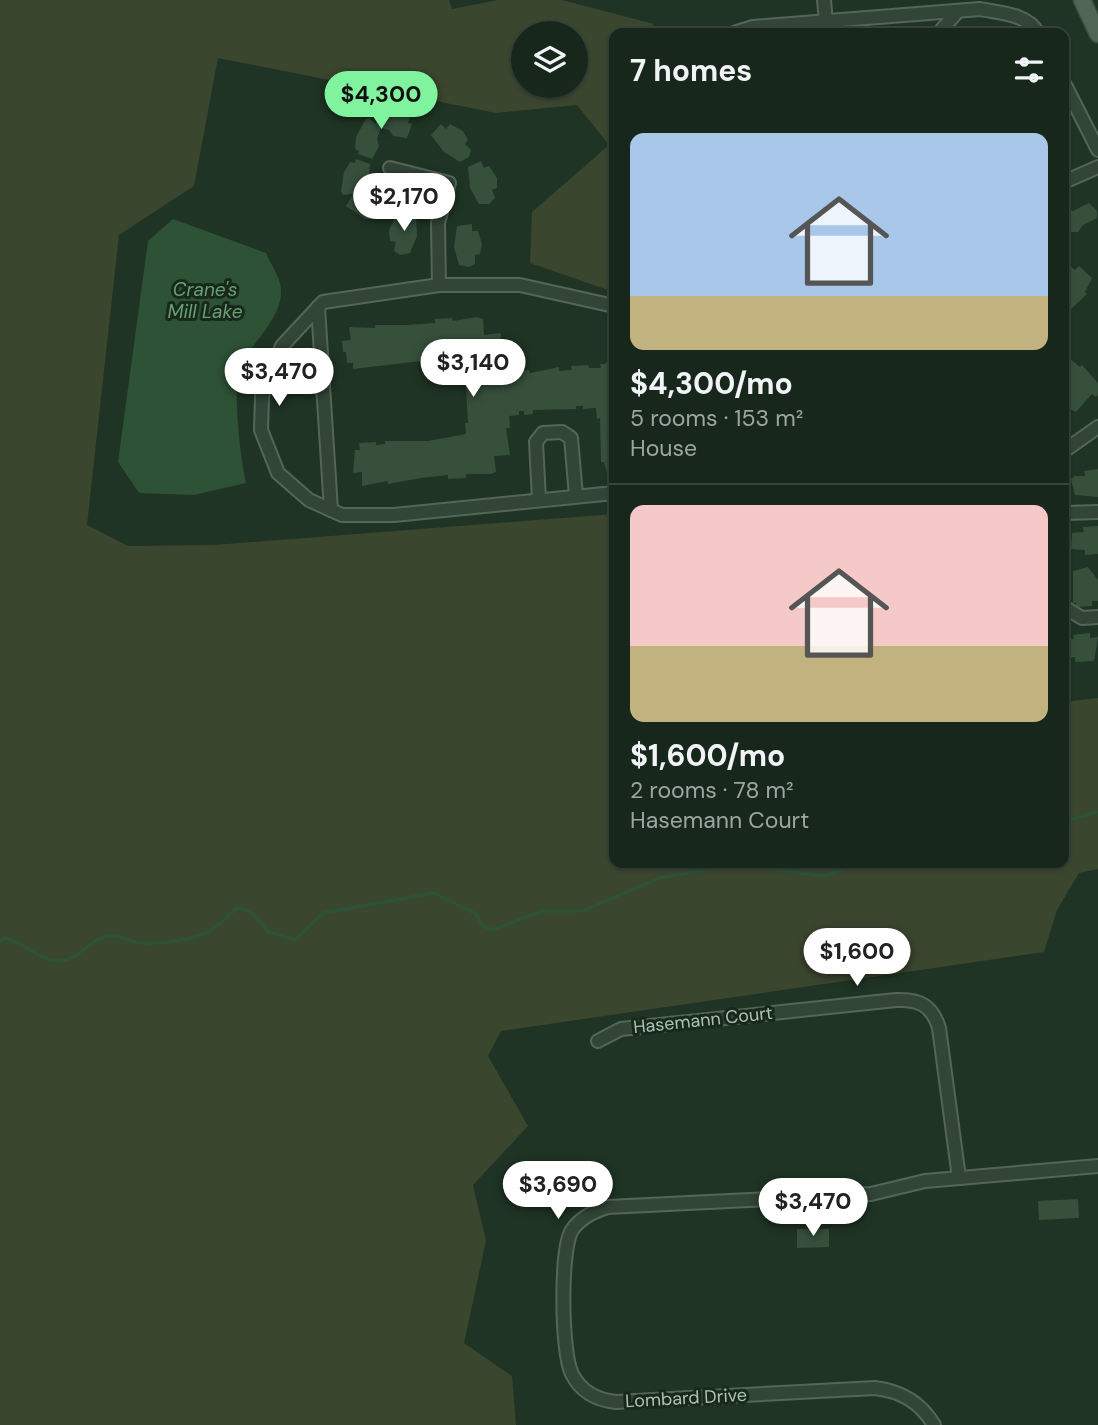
<!DOCTYPE html>
<meta charset="utf-8">
<style>
body{margin:0;font-family:"DM Sans",sans-serif;background:#202f24;color:#f1f3f6;height:100vh;display:flex;flex-direction:column;font-size:26px;white-space:nowrap}
*{box-sizing:border-box;margin:0}
p{font-size:23px;color:#9ea5a3}
.icon{flex:none;width:38px;height:38px;fill:none;stroke:currentColor;stroke-width:2;stroke-linecap:round;stroke-linejoin:round}
.map{position:relative;flex:1;overflow:hidden}
.drawer{position:absolute;left:609px;top:28px;width:460px;height:840px;display:flex;flex-direction:column;background:#17271b;border-radius:14px;box-shadow:0 2px 5px #0004,0 0 0 2px #36443a}
.drawer>*{flex:none}
.tools{position:absolute;left:511px;top:21px;display:grid;gap:14px}
.tools a{display:grid;place-items:center;width:77px;height:77px;border-radius:50%;background:#17271b;box-shadow:0 2px 5px #0004,0 0 0 2px #36443a;font-size:35px}
.price{position:absolute;translate:-50% -60px;padding:0 16px;border-radius:24px;background:#fff;color:#222;font-size:23px;line-height:46px;filter:drop-shadow(0 2px 4px #0008)}
.price::after{content:'';position:absolute;left:50%;top:42px;width:21px;height:16px;margin-left:-10px;background:inherit;clip-path:polygon(0 0,100% 0,50% 100%)}
.price.current{background:#80f39f;color:#111}
ul{padding:0;list-style:none}
li{display:grid;align-content:center;gap:14px;height:371px;padding:0 21px}
li+li{border-top:2px solid #36443a}
li span{display:grid;place-items:center;height:217px;border-radius:14px;color:#555}
li>.icon{margin-inline-start:auto}
span .icon{width:126px;height:126px;fill:#fffc;stroke-width:1}
li b{font-size:30px}
h2{display:flex;justify-content:space-between;align-items:center;height:84px;padding:0 21px;font-size:30px}
.map>svg:first-child{display:block}
.green{fill:#3b462f;fill-rule:evenodd}
.water{fill:#2d5235}
.lines{fill:none;stroke-linecap:round;stroke-linejoin:round}
.stream{stroke:#2d5235;stroke-width:3.5}
.building{fill:#36503c}
.minor-casing{stroke:#536657;stroke-width:16}
.major-casing{stroke:#3c4e40;stroke-width:19}
.minor{stroke:#324537;stroke-width:12}
.major{stroke:#506555;stroke-width:16}
.labels{text-anchor:middle;dominant-baseline:central;stroke-width:6;stroke-linejoin:round;paint-order:stroke}
.street-label{font-size:18px;fill:#acc2b2;stroke:#18291c}
.water-label{font-size:19px;font-style:italic;fill:#66a073;stroke:#18291c}
</style>
<div class="map">
<svg width="1098" height="1425" viewBox="0 0 1098 1425">
<rect width="100%" height="100%" fill="#1f3424"/>
<path class="green" d="M0,0h449l3,9 46,-9h64l92,24 -9,9h-31v254l-6,3 -78,-27 2,-51 77,-67 -32,-40 -81,8 -278,-55 -24,128 -75,49 -32,290 41,21 86,-1 400,-31v349h450v-161l34,-4v171l-19,4 -22,37 -13,42 -543,79 -13,25 40,70 -55,59 13,56 -22,102 48,33 4,49h-516zM576,33v53h-53v-53z"/>
<path class="water" d="M173,219l93,34c4,10 14,24 15,35 2,32 -30,53 -41,81 -8,19 1,93 6,114l-52,12 -55,-2 -21,-31 30,-221z"/>
<g class="lines">
<g class="stream">
<path d="M1064,821l34,-9"/>
<path d="M0,941l5,-3c19,4 34,23 53,23 20,0 31,-21 48,-25 15,-3 24,7 37,7 18,1 53,-3 69,-13 9,-6 16,-15 25,-22 15,2 22,10 31,24l27,8 28,-27 111,-20 42,21 6,12 10,4 51,-19h39l78,-33 78,-14 84,12 44,-13"/>
</g>
</g>
<g class="building">
<path d="M381,109l23,3 6,6 -2,5 4,1 -5,14 -14,-2 -4,-6 -8,-2 -4,11 2,7 -7,13 -14,-5 1,-3 -4,-2 1,-12 9,-17 4,-2 7,6 1,-13z"/>
<path d="M441,124l5,5 4,-5 13,7 5,9 -3,4 6,6 -2,7 -9,5 -16,-10 -13,-17z"/>
<path d="M356,159l14,5 -1,14 -6,4 -4,12 15,1 12,7 -5,14 -3,-2 -2,5h-11l-19,-13 7,-12 -10,1 -2,-4 3,-19 6,-10 5,1z"/>
<path d="M481,161l3,7 5,-2 8,12v10l-5,2 3,8 -6,6h-10l-9,-16 -2,-21z"/>
<path d="M1089,203l8,8v7l-14,7 -5,7h-8l-2,-5 -4,2 1,-20 8,2z"/>
<path d="M402,212l14,3 1,21 -7,17 -10,2 -6,-4 2,-9 -6,-1 -1,-11 6,-12 5,1z"/>
<path d="M472,224v7h6l4,13 -2,10 -5,1v9l-6,3 -10,-2 -5,-18 3,-21z"/>
<path d="M1064,261l11,9 4,-4 13,12 -7,14 2,2 -17,16 1,2 -6,6z"/>
<path d="M477,317l6,2 1,16 17,-2 -1,26h5v12l10,-1 1,4h5v-3l8,-1 1,3 29,-6v4l13,-1 -1,-4 17,-1 1,3h12l-1,-4h5l9,-11v124h-6l-4,-15h-3l-1,-44 -3,1 -1,-11 -13,1v-3h-7v3l-43,1v4l-9,1v-4h-5v4l-10,1 1,12h-4l4,27 -16,1 2,16 -6,2h-24v4l-18,1v-4l-27,3 -33,6v-3l-26,5v-14l-9,1 2,-23h5l-1,-7 17,-1v3l9,-1v-3h43l38,-7 -1,-11h3l-2,-34 -2,-18h-4l-1,-10 -20,2v-4l-86,10v-6h-6l-1,-11h-3l-1,-11 9,-1 -2,-13 26,1v-3h33l27,-2v-4l17,-1 1,3z"/>
<path d="M1064,354l16,13 2,-2 16,18v12l-2,2 -4,-3 -16,18 -12,-6z"/>
<path d="M1098,469v28l-23,-2 -4,-16 3,-3h11l-1,-5z"/>
<path d="M1098,526v28l-13,1v-5l-14,-1 1,-16 12,-1 -1,-5z"/>
<path d="M1088,567l10,13v21h-6v5l-15,1 -1,-4h-3v-32z"/>
<path d="M1090,633v5l8,-1 -4,24 -19,1v-5l-11,2v-19l10,-1 -1,-4z"/>
<path d="M1078,1199l1,19 -40,2 -1,-19z"/>
<path d="M797,1229h32v18l-32,1z"/>
</g>
<g class="lines">
<defs>
<g id="minor">
<path d="M824,0l2,23"/>
<path d="M734,33l19,-6 227,-18c20,4 48,5 58,24"/>
<path d="M939,33l18,-21"/>
<path d="M1064,83l34,67"/>
<path d="M390,168l59,15 -11,40 1,62"/>
<path d="M1064,182l34,-15"/>
<path d="M614,306l-94,-21h-81l-116,17 -41,44 -20,50 -1,34 17,43 31,27 33,15h52l220,-22"/>
<path d="M318,307l13,203"/>
<path d="M1064,451l34,-24"/>
<path d="M539,500l-3,-58 7,-9 19,-1 9,6 5,58"/>
<path d="M1064,513l34,-1"/>
<path d="M1064,607l18,11 16,-1"/>
<path d="M598,1041l23,-12 275,-29c23,-1 36,5 43,28l20,150"/>
<path d="M934,1425c-14,-23 -33,-34 -59,-37l-259,14c-19,-2 -35,-10 -44,-28 -11,-21 -12,-125 0,-144 9,-13 22,-19 36,-23l263,-13 54,-13 173,-15"/>
</g>
<path id="major" d="M1082,0l16,34"/>
</defs>
<use href="#minor" class="minor-casing"/>
<use href="#major" class="major-casing"/>
<use href="#minor" class="minor"/>
<use href="#major" class="major"/>
</g>
<g class="labels">
<g class="street-label">
<text transform="translate(703 1020) rotate(-6)">Hasemann Court</text>
<text transform="translate(686 1398) rotate(-3)">Lombard Drive</text>
</g>
<g class="water-label">
<text x="205" y="289">Crane's<tspan x="205" dy="22">Mill Lake</tspan></text>
</g>
</g>
</svg>
<div class="tools">
<a><svg class="icon" aria-label="layers" viewBox="0 0 24 24"><path d="M12 4l9 5-9 5-9-5zM3 14l9 5 9-5"/></svg></a>
</div>
<b class="price current" style="left:381px;top:131px">$4,300</b>
<b class="price" style="left:404px;top:233px">$2,170</b>
<b class="price" style="left:473px;top:399px">$3,140</b>
<b class="price" style="left:279px;top:408px">$3,470</b>
<b class="price" style="left:857px;top:988px">$1,600</b>
<b class="price" style="left:558px;top:1221px">$3,690</b>
<b class="price" style="left:813px;top:1238px">$3,470</b>
<section class="drawer">
<h2>7 homes<svg class="icon" aria-label="filters" viewBox="0 0 24 24"><path d="M4 7h16M4 17h16"/><circle cx="9" cy="7" r="2"/><circle cx="15" cy="17" r="2"/></svg></h2>
<ul>
<li><span style="background:linear-gradient(#a9c7e8 75%,#c2b280 0)"><svg class="icon" aria-label="home" viewBox="0 0 24 24"><path d="M3 11l9-7 9 7M6 9v11h12V9"/></svg></span><div><b>$4,300/mo</b><p>5 rooms · 153 m²</p><p>House</p></div></li>
<li><span style="background:linear-gradient(#f6c9c9 65%,#c2b280 0)"><svg class="icon" aria-label="home" viewBox="0 0 24 24"><path d="M3 11l9-7 9 7M6 9v11h12V9"/></svg></span><div><b>$1,600/mo</b><p>2 rooms · 78 m²</p><p>Hasemann Court</p></div></li>
</ul>
</section>
</div>
